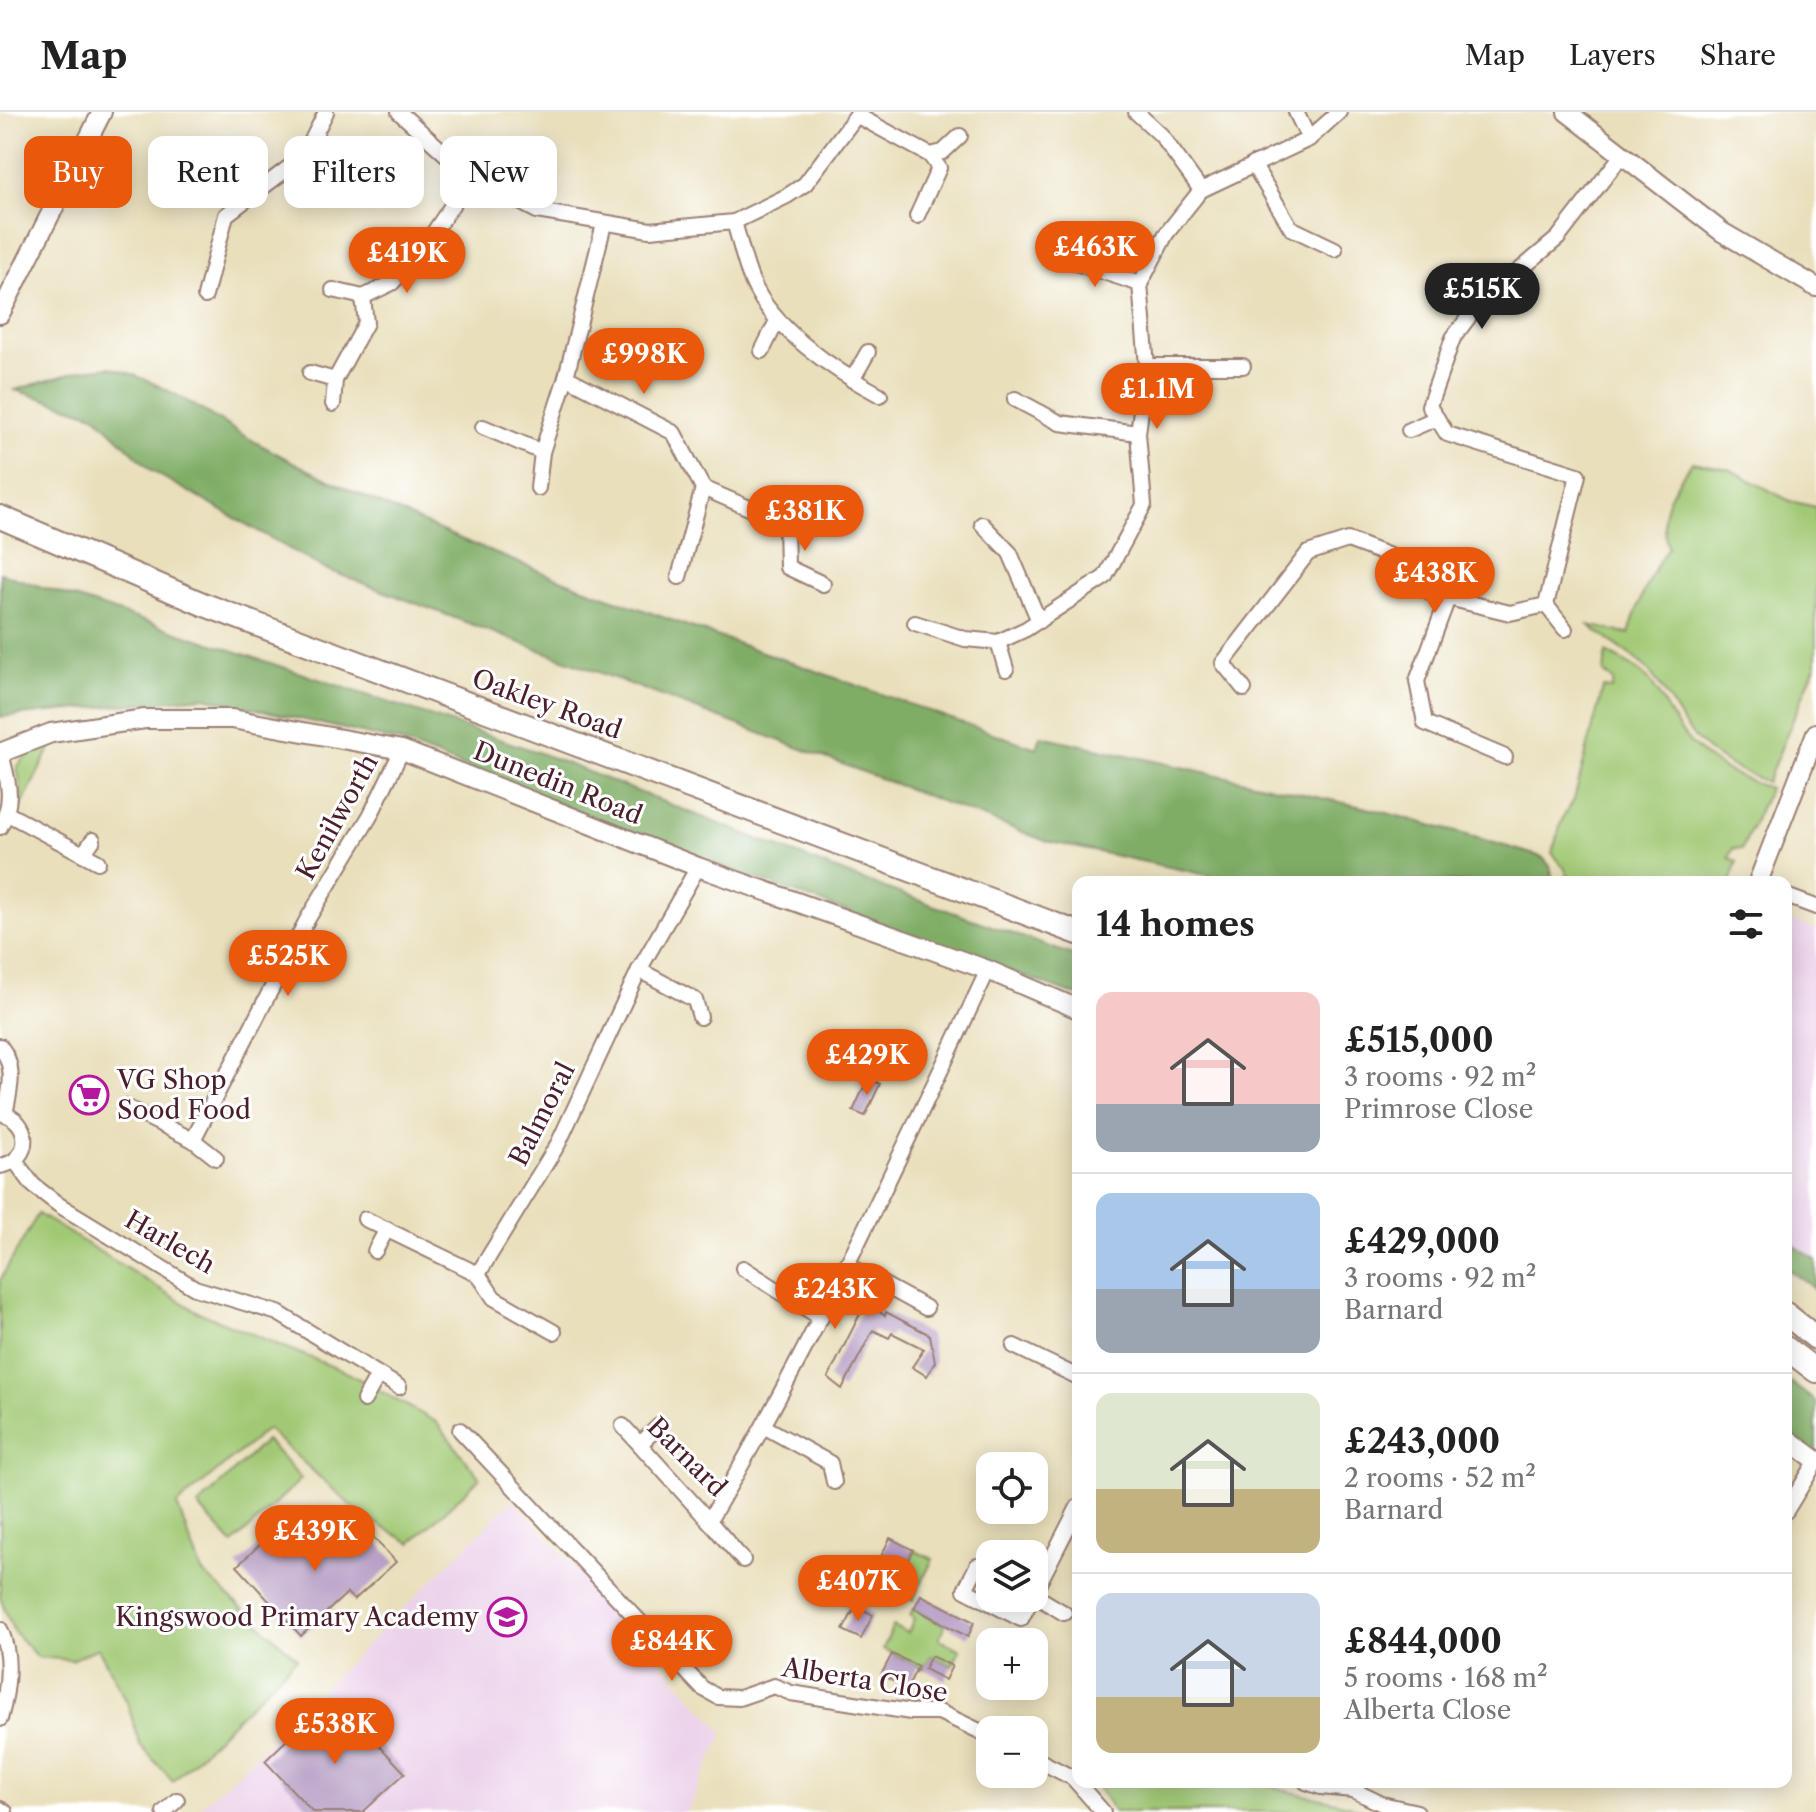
<!DOCTYPE html>
<meta charset="utf-8">
<style>
body{margin:0;font-family:"Libre Caslon Text",serif;background:#f2f2f2;color:#222;height:100vh;display:flex;flex-direction:column;font-size:30px;white-space:nowrap}
*{box-sizing:border-box;margin:0}
p{font-size:26px;color:#767676}
.icon{flex:none;width:44px;height:44px;fill:none;stroke:currentColor;stroke-width:2;stroke-linecap:round;stroke-linejoin:round}
.map{position:relative;flex:1;overflow:hidden}
.side{position:absolute;left:1072px;top:764px;width:720px;height:912px;display:flex;flex-direction:column;background:#fff;border-radius:16px;box-shadow:0 4px 20px #0003}
.side>*{flex:none}
.hud{position:absolute;left:24px;top:24px;width:760px;height:72px;display:flex;gap:16px}
.buttons{position:absolute;left:976px;top:1340px;display:grid;gap:16px}
.buttons a{display:grid;place-items:center;width:72px;height:72px;border-radius:16px;background:#fff;box-shadow:0 4px 20px #0003;font-size:40px}
.price{position:absolute;translate:-50% -68px;padding:0 18px;border-radius:28px;background:#ea580c;color:#fff;font-size:26px;line-height:52px;filter:drop-shadow(0 2px 4px #0008)}
.price::after{content:'';position:absolute;left:50%;top:48px;width:24px;height:18px;margin-left:-12px;background:inherit;clip-path:polygon(0 0,100% 0,50% 100%)}
.price.selected{background:#222;color:#fff}
ul{padding:0;list-style:none}
li{display:flex;align-items:center;gap:24px;height:200px;padding:0 24px}
li+li{border-top:2px solid #e0e0e0}
li span{display:grid;place-items:center;flex:none;width:224px;height:160px;border-radius:16px;color:#555}
li>.icon{margin-inline-start:auto}
span .icon{width:96px;height:96px;fill:#fffc;stroke-width:1}
li b{font-size:34px}
h2{display:flex;justify-content:space-between;align-items:center;height:96px;padding:0 24px;font-size:34px}
.pill{padding:0 28px;border-radius:16px;background:#fff;box-shadow:0 4px 20px #0003;font-size:28px;line-height:72px}
.pill.selected{background:#ea580c;color:#fff}
header{display:flex;align-items:center;gap:48px;box-sizing:border-box;height:112px;padding:0 40px;background:#fff;border-bottom:2px solid #e0e0e0}
header strong{font-size:38px}
nav{display:flex;gap:44px;margin-inline-start:auto;font-size:28px}
.map>svg:first-child{display:block}
.built{fill:#ecd1ea}
.green{fill:#a1c975;stroke:#767450;stroke-width:2}
.forest{fill:#80ad66;stroke:#656648;stroke-width:2}
.building{fill:#b59cc4}
.lines{fill:none;stroke-linecap:round;stroke-linejoin:round}
.minor-casing{stroke:#9a7f73;stroke-width:18}
.tertiary-casing{stroke:#9a7f73;stroke-width:22}
.primary-casing{stroke:#9a7f73;stroke-width:26}
.minor{stroke:#fff;stroke-width:14}
.tertiary{stroke:#fff;stroke-width:18}
.primary{stroke:#fff;stroke-width:22}
.labels{text-anchor:middle;dominant-baseline:central;stroke-width:6;stroke-linejoin:round;paint-order:stroke}
.street-label{font-size:26px;fill:#4a1f2b;stroke:#fff}
.poi-label{font-size:26px;fill:#4a1f2b;stroke:#fff;text-anchor:start}
</style>
<header>
<strong>Map</strong>
<nav><a>Map</a><a>Layers</a><a>Share</a></nav>
</header>
<div class="map">
<svg width="1816" height="1700" viewBox="0 0 1816 1700">
<rect width="100%" height="100%" fill="#fff"/>
<filter id="ink" filterUnits="userSpaceOnUse"><feTurbulence type="fractalNoise" baseFrequency=".0125" numOctaves="2"/><feDisplacementMap in="SourceGraphic" scale="16" xChannelSelector="R" yChannelSelector="G"/><feConvolveMatrix kernelMatrix="1 2 1 2 8 2 1 2 1" color-interpolation-filters="sRGB"/></filter>
<filter id="wash" filterUnits="userSpaceOnUse"><feTurbulence type="fractalNoise" baseFrequency=".006" numOctaves="4" result="noise"/><feDisplacementMap in="SourceGraphic" scale="32" xChannelSelector="R" yChannelSelector="G"/><feGaussianBlur stdDeviation="1.8" result="paint"/><feColorMatrix in="noise" values="0 0 0 0 0 0 0 0 0 0 0 0 0 0 0 0 0 1.4 0 .05"/><feComposite in="paint" operator="in"/></filter>
<g filter="url(#wash)">
<rect width="100%" height="100%" fill="#e9dfbb"/>
<g class="built">
<path d="M1786,807l30,11v361l-30,-21z"/>
<path d="M513,1388l211,233 -38,79h-492l45,-40z"/>
</g>
<g class="green">
<path d="M1692,350l37,7 61,32 26,6v157l-49,118c-31,-12 -61,-27 -81,-55 -14,-19 -22,-40 -38,-57 -17,-18 -40,-28 -59,-45l40,9c9,-31 21,-61 39,-87 -12,-38 4,-56 24,-85z"/>
<path d="M1606,540c15,8 30,15 42,27 10,11 15,25 23,37 22,39 57,59 98,72l-27,61 -9,-1 -4,10 8,3 -7,21h-160l-6,-15 -12,-14 11,-36 11,-17 29,-112 9,1 2,-8 -10,-8z"/>
<path d="M52,633l-33,65 2,-22 -4,-21 15,-17z"/>
<path d="M38,1102l160,98 150,61 88,49 44,56 -69,65 -51,-29 -93,-85 -90,76 25,67 95,86 -124,123 -33,-36 -13,-43 -29,-54 -26,12 -35,-3 -23,-25 -14,-34v-318z"/>
<path d="M266,1328l35,39 -68,65 -35,-38z"/>
<path d="M913,1438l20,9 -20,41 -19,-10z"/>
<path d="M914,1496l31,18 -6,13 21,11 -8,16 -21,-10 -7,13 -41,-20 10,-23 15,7 6,-14 -4,-3z"/>
<path d="M1103,1670h158l30,10 58,13 16,7h-251l-16,-25z"/>
</g>
<g class="forest">
<path d="M109,255c54,13 102,51 150,77 50,28 101,51 153,74 114,51 232,93 350,134 92,32 183,66 275,96l4,-12 335,74 98,27 68,20 8,9 4,16h-314l-194,-41 -721,-272 -173,-98 -57,-56 -80,-25 68,-20z"/>
<path d="M0,461l535,178 319,126 224,80v39l-417,-152 -260,-102 -197,-45 -204,20z"/>
<path d="M1786,1128l30,20v29l-30,-21z"/>
<path d="M1786,1267l30,23v54l-30,-23z"/>
</g>
<g id="blocks">
<g class="building">
<path d="M868,966l12,6 -15,32 -12,-5z"/>
<path d="M866,1190l19,14 1,-4 44,23 5,27 -8,14 -15,-9 12,-18 -32,-16 -3,5 -16,-8 -31,59 -14,-11z"/>
<path d="M361,1412l35,38 -42,38 -7,-7 -46,43 -64,-70 31,-29 15,17 31,-29 21,23z"/>
<path d="M890,1426l23,12 -19,40 -24,-11z"/>
<path d="M921,1483l53,27 -6,15 -54,-29z"/>
<path d="M856,1494l17,9 -12,24 -18,-9z"/>
<path d="M892,1542l26,12 -11,22 -26,-13z"/>
<path d="M931,1544l21,10 -7,14 -21,-11z"/>
<path d="M342,1594l63,67 -42,39h-50l-48,-51 36,-35 8,10z"/>
</g>
</g>
</g>
<g filter="url(#ink)">
<use href="#blocks" fill-opacity="0" stroke="#9a7f73" stroke-width="2"/>
<g class="lines">
<defs>
<g id="minor">
<path d="M399,0l72,65 66,34 113,19 84,-8 53,-26 18,-12 54,-72"/>
<path d="M1136,0l25,23 40,55"/>
<path d="M1296,0l13,27"/>
<path d="M858,4l72,39 9,13 -22,48"/>
<path d="M930,43l13,-3 17,-16"/>
<path d="M1253,52l38,64 44,21"/>
<path d="M734,110c6,19 10,41 18,59 20,48 83,90 128,114"/>
<path d="M604,112l-38,153 108,56 29,55 83,36 27,-20"/>
<path d="M1061,146l79,26"/>
<path d="M333,178l30,7"/>
<path d="M205,184l21,-81 78,-59 22,-44"/>
<path d="M762,239l15,-30"/>
<path d="M1147,254h96"/>
<path d="M310,261l25,7"/>
<path d="M852,268l16,-28"/>
<path d="M1015,287l45,24 78,10"/>
<path d="M333,292l2,-24 31,-57 -3,-26 29,-14 32,-36 47,-70"/>
<path d="M483,315l59,25 24,-75"/>
<path d="M1409,318l28,-12"/>
<path d="M538,376l4,-36"/>
<path d="M786,412l1,43 36,17"/>
<path d="M982,412l28,29 29,68"/>
<path d="M679,465l24,-89"/>
<path d="M1448,486l-31,83 8,42 80,34"/>
<path d="M1546,493l19,24"/>
<path d="M915,511l50,16 33,3 28,-13 79,-52 39,-72 -6,-72 9,-67 -7,-82 26,-50 35,-44 108,-51 30,-27"/>
<path d="M998,530l8,27"/>
<path d="M1244,577l-21,-26 85,-110 40,-13 63,24 21,30 78,19 36,-8 32,-130 -131,-41 -18,-28 24,-68 24,-32 81,-68 64,-83"/>
<path d="M8,702l90,48"/>
<path d="M0,715c15,-27 8,-46 1,-74"/>
<path d="M83,742l10,-14"/>
<path d="M1786,784l30,11"/>
<path d="M639,858l56,30 5,17"/>
<path d="M0,934c17,21 10,44 5,68"/>
<path d="M126,995l67,33 114,-220 63,-104 32,-66"/>
<path d="M0,1001c32,6 33,48 0,53"/>
<path d="M193,1028l23,18"/>
<path d="M15,1049l18,24 26,20 136,83 83,25 121,74"/>
<path d="M365,1107l113,55 80,-130 81,-174 59,-103"/>
<path d="M375,1139l12,-22"/>
<path d="M846,1152l80,44"/>
<path d="M743,1156l78,50"/>
<path d="M478,1162l16,24 60,34"/>
<path d="M1014,1234l64,31"/>
<path d="M364,1288l14,-25"/>
<path d="M623,1314l86,95c105,-177 191,-365 279,-551"/>
<path d="M765,1315l65,36 4,19"/>
<path d="M460,1318l242,258 16,9 21,1 35,-12 17,7 120,19h28l51,24"/>
<path d="M640,1332l20,-19"/>
<path d="M1786,1399l30,-49"/>
<path d="M709,1409l34,39"/>
<path d="M977,1454l-12,24 56,29 11,-21"/>
<path d="M1034,1481l44,-86"/>
<path d="M1034,1483l30,18"/>
<path d="M0,1517c13,28 8,61 0,90"/>
<path d="M1034,1646l39,20 30,34"/>
<path d="M1306,1670l15,5 32,3 29,14 35,8"/>
<path d="M0,1697l5,3"/>
<path d="M164,1700l13,-12"/>
</g>
<g id="tertiary">
<path d="M1567,0l155,120 94,55"/>
<path d="M0,202l102,-202"/>
<path d="M0,641l51,-20 94,-14h87l170,31 296,117 290,103 90,39"/>
<path d="M1758,770l58,-149"/>
<path d="M1786,1326l30,22"/>
</g>
<g id="primary">
<path d="M0,405l205,88 873,328"/>
<path d="M1786,1202l30,24"/>
<path d="M1786,1236l30,23"/>
</g>
</defs>
<use href="#minor" class="minor-casing"/>
<use href="#tertiary" class="tertiary-casing"/>
<use href="#primary" class="primary-casing"/>
<use href="#minor" class="minor"/>
<use href="#tertiary" class="tertiary"/>
<use href="#primary" class="primary"/>
</g>
</g>
<defs>
<symbol id="supermarket-ring" viewBox="-11 -11 22 22"><circle r="9.5" fill="#fff" stroke="#b5179e" stroke-width="1.5"/><path d="M-6-5.5h2.5l.6 2H6L4.5 2H-2.5L-4.4-4H-6ZM-1.5 3.2a1.3 1.3 0 1 0 .1 0ZM3 3.2a1.3 1.3 0 1 0 .1 0Z" fill="#b5179e"/></symbol>
<symbol id="school-ring" viewBox="-11 -11 22 22"><circle r="9.5" fill="#fff" stroke="#b5179e" stroke-width="1.5"/><path d="M0-5L7-2L0 1L-7-2ZM-4 1L0 2.5L4 1V4Q0 6-4 4Z" fill="#b5179e"/></symbol>
</defs>
<g fill-rule="evenodd">
<use href="#supermarket-ring" x="67" y="961" width="44" height="44"/>
<use href="#school-ring" x="485" y="1483" width="44" height="44"/>
</g>
<g class="labels">
<g class="street-label">
<text transform="translate(547 592) rotate(20)">Oakley Road</text>
<text transform="translate(558 671) rotate(22)">Dunedin Road</text>
<text transform="translate(337 705) rotate(-61)">Kenilworth</text>
<text transform="translate(542 1002) rotate(-63)">Balmoral</text>
<text transform="translate(170 1130) rotate(30)">Harlech</text>
<text transform="translate(687 1345) rotate(45)">Barnard</text>
<text transform="translate(865 1568) rotate(9)">Alberta Close</text>
</g>
<g class="poi-label">
<text x="117" y="968">VG Shop<tspan x="117" dy="30">Sood Food</tspan></text>
<text x="479" y="1505" text-anchor="end">Kingswood Primary Academy</text>
</g>
</g>
</svg>
<div class="buttons">
<a><svg class="icon" aria-label="locate" viewBox="0 0 24 24"><circle cx="12" cy="12" r="6"/><path d="M12 2v4M12 18v4M2 12h4M18 12h4"/></svg></a>
<a><svg class="icon" aria-label="layers" viewBox="0 0 24 24"><path d="M12 4l9 5-9 5-9-5zM3 14l9 5 9-5"/></svg></a>
<a>+</a>
<a>−</a>
</div>
<b class="price" style="left:1095px;top:177px">£463K</b>
<b class="price" style="left:407px;top:183px">£419K</b>
<b class="price selected" style="left:1482px;top:219px">£515K</b>
<b class="price" style="left:644px;top:284px">£998K</b>
<b class="price" style="left:1157px;top:319px">£1.1M</b>
<b class="price" style="left:805px;top:441px">£381K</b>
<b class="price" style="left:1435px;top:503px">£438K</b>
<b class="price" style="left:288px;top:886px">£525K</b>
<b class="price" style="left:867px;top:985px">£429K</b>
<b class="price" style="left:835px;top:1219px">£243K</b>
<b class="price" style="left:315px;top:1461px">£439K</b>
<b class="price" style="left:858px;top:1511px">£407K</b>
<b class="price" style="left:672px;top:1571px">£844K</b>
<b class="price" style="left:335px;top:1654px">£538K</b>
<div class="hud">
<a class="pill selected">Buy</a>
<a class="pill">Rent</a>
<a class="pill">Filters</a>
<a class="pill">New</a>
</div>
<section class="side">
<h2>14 homes<svg class="icon" aria-label="filters" viewBox="0 0 24 24"><path d="M4 7h16M4 17h16"/><circle cx="9" cy="7" r="2"/><circle cx="15" cy="17" r="2"/></svg></h2>
<ul>
<li><span style="background:linear-gradient(#f6c9c9 70%,#9aa5b1 0)"><svg class="icon" aria-label="home" viewBox="0 0 24 24"><path d="M3 11l9-7 9 7M6 9v11h12V9"/></svg></span><div><b>£515,000</b><p>3 rooms · 92 m²</p><p>Primrose Close</p></div></li>
<li><span style="background:linear-gradient(#a9c7e8 60%,#9aa5b1 0)"><svg class="icon" aria-label="home" viewBox="0 0 24 24"><path d="M3 11l9-7 9 7M6 9v11h12V9"/></svg></span><div><b>£429,000</b><p>3 rooms · 92 m²</p><p>Barnard</p></div></li>
<li><span style="background:linear-gradient(#dfe7d0 60%,#c2b280 0)"><svg class="icon" aria-label="home" viewBox="0 0 24 24"><path d="M3 11l9-7 9 7M6 9v11h12V9"/></svg></span><div><b>£243,000</b><p>2 rooms · 52 m²</p><p>Barnard</p></div></li>
<li><span style="background:linear-gradient(#c9d6e8 65%,#c2b280 0)"><svg class="icon" aria-label="home" viewBox="0 0 24 24"><path d="M3 11l9-7 9 7M6 9v11h12V9"/></svg></span><div><b>£844,000</b><p>5 rooms · 168 m²</p><p>Alberta Close</p></div></li>
</ul>
</section>
</div>
